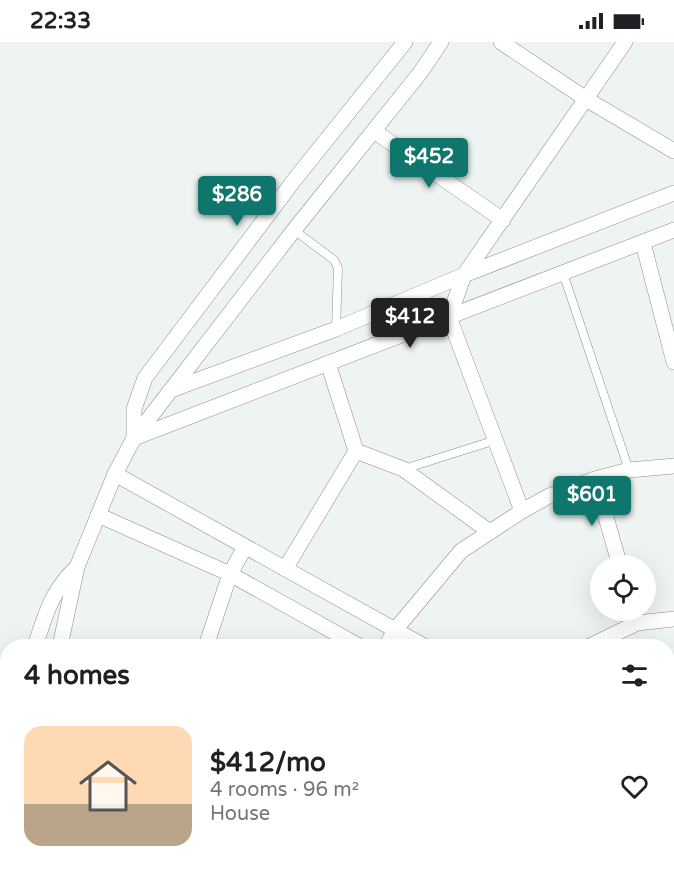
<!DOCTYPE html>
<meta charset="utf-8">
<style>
body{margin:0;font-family:"Varela Round",sans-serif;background:#f2f2f2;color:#202124;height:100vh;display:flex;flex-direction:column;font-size:22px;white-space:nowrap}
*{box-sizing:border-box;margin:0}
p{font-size:20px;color:#757577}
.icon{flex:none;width:33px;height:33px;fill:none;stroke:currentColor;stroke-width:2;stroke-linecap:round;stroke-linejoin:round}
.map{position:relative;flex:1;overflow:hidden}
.details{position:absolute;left:0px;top:597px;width:675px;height:234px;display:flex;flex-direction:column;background:#fff;border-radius:24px 24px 0 0;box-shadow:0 6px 24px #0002}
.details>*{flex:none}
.controls{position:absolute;left:590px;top:513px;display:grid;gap:12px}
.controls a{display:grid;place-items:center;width:66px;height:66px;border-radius:50%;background:#fff;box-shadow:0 6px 24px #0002;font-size:30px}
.price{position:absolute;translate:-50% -51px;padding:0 14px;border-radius:6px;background:#0f766e;color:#fff;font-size:20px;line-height:39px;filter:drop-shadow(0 2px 3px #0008)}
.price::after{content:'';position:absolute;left:50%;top:36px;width:18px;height:14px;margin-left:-9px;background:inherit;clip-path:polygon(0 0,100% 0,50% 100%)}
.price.current{background:#222;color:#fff}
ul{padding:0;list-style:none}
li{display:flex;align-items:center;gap:18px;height:150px;padding:0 24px}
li+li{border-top:2px solid #e0e0e0}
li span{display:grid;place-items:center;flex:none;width:168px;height:120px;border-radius:18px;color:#555}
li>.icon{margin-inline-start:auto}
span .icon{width:72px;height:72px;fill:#fffc;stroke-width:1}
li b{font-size:26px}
h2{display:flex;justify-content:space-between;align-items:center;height:72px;padding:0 24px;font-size:26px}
.status{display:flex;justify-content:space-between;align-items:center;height:42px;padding:0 30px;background:#fff;direction:ltr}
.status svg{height:16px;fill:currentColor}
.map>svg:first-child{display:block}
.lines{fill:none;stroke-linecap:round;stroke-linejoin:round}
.lane-casing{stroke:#8b918f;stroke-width:9}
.street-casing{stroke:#8b918f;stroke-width:16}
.lane{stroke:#fff;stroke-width:8}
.street{stroke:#fff;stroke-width:15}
</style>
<div class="status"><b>22:33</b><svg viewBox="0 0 49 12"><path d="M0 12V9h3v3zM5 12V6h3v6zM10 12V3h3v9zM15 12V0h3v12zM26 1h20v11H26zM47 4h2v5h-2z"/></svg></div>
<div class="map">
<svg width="674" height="831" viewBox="0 0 674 831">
<rect width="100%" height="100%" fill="#eef4f2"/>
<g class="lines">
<defs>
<g id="lane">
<path d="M294,188l40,30 4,8 -2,61"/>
<path d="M563,231l66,197"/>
<path d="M404,427l92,-29"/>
</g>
<g id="street">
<path d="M405,0l-110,137 -150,199 -11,31v29l540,-208"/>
<path d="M501,0l85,57 88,52"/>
<path d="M374,89l129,89"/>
<path d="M643,201l31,119"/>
<path d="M328,321l28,88 47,18 87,63"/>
<path d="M171,348l165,-61 128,-54 210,-82"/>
<path d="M115,432l309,172"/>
<path d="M595,437l25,87"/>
<path d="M522,469l-73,-194 15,-42 161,-233"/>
<path d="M98,473l132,59 129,72"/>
<path d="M285,527l71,-118"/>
<path d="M35,604c11,-32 16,-55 42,-79"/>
<path d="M60,604l17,-79 38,-93 19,-36 160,-208 126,-157 21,-31"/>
<path d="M206,604l24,-72 15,-27"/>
<path d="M386,604l9,-16 66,-79 61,-40 27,-15 46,-17 34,-9 45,-4"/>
<path d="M590,604l47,-23 37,-4"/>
<path d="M668,746l6,-5"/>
<path d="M0,766l2,-37 6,-21"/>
<path d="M668,794l6,5"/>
<path d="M0,808h8"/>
<path d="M125,824l64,7"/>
<path d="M343,824l1,7"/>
<path d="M26,831l1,-7"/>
<path d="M474,831l17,-4"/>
</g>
</defs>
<use href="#lane" class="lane-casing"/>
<use href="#street" class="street-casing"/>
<use href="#lane" class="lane"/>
<use href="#street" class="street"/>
</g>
</svg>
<div class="controls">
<a><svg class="icon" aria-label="locate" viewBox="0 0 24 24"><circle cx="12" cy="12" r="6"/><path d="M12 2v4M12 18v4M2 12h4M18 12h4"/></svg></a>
</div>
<b class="price" style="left:429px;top:147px">$452</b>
<b class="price" style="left:237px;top:185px">$286</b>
<b class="price current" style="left:410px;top:307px">$412</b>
<b class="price" style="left:592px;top:485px">$601</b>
<section class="details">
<h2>4 homes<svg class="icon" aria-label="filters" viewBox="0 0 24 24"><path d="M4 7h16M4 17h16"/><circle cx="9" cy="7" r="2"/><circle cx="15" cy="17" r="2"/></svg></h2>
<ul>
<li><span style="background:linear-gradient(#ffd9b3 65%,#b9a48a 0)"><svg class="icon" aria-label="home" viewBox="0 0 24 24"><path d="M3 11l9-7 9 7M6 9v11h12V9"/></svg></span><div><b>$412/mo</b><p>4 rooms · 96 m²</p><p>House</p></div><svg class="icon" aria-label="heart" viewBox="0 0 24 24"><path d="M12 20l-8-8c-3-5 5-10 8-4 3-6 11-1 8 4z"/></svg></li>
</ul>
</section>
</div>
